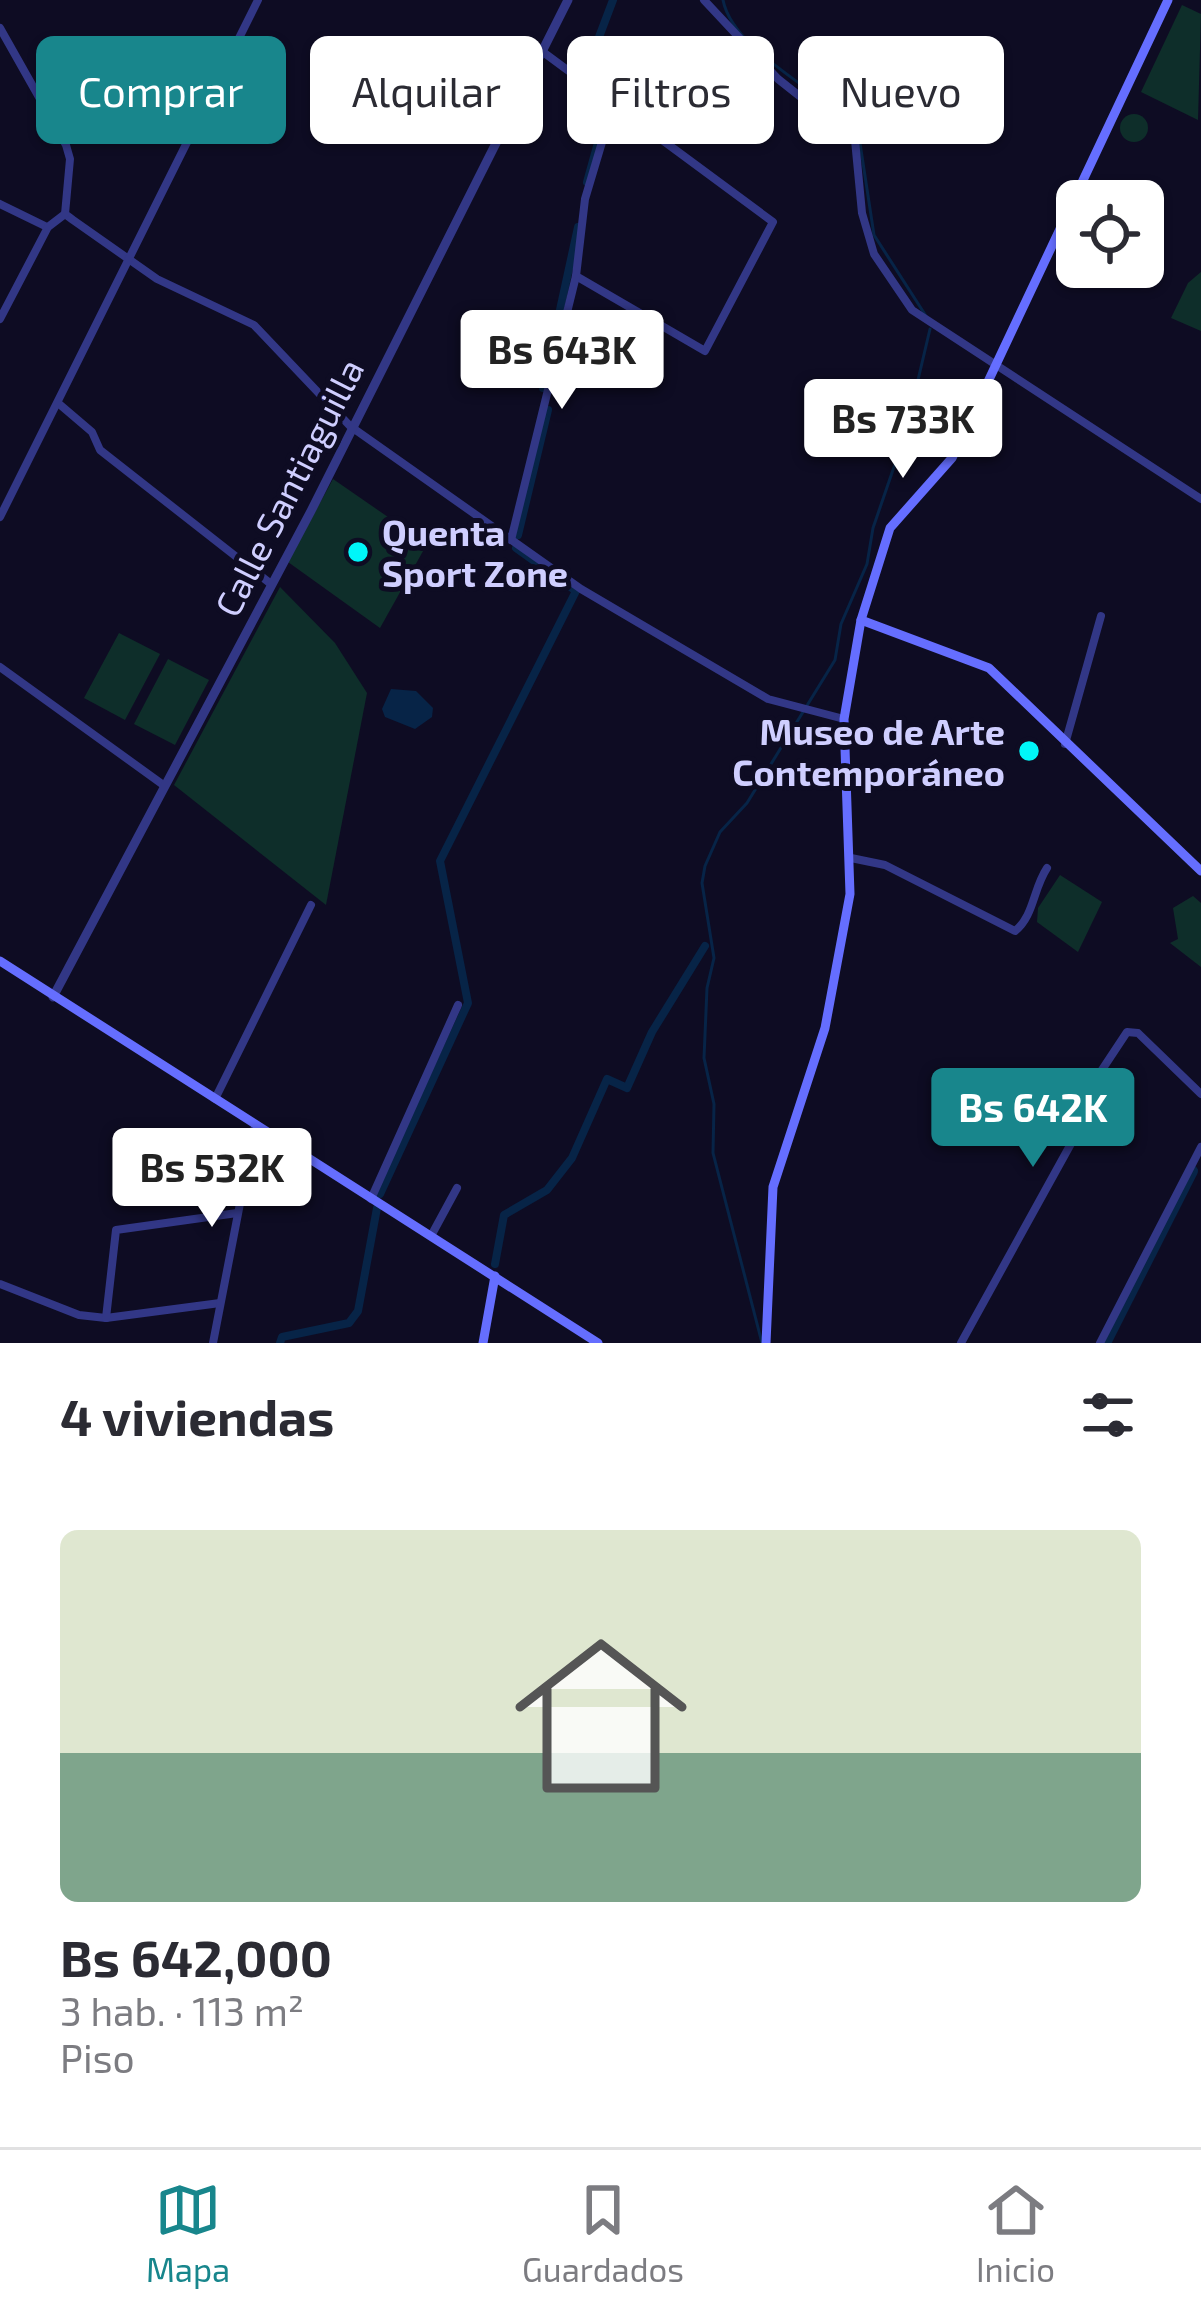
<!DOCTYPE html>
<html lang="es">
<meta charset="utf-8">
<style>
body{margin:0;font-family:"Exo 2",sans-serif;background:#f2f2f3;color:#2b2b33;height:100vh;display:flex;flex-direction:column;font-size:45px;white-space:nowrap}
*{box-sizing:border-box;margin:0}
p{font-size:39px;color:#7c7c81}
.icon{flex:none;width:66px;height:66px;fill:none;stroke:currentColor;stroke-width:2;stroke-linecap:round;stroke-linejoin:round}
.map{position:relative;height:1343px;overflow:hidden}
.sheet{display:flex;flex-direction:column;background:#fff;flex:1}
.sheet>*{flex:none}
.top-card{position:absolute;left:36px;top:36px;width:1131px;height:108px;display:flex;gap:24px}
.tools{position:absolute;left:1056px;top:180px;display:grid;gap:24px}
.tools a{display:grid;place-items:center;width:108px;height:108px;border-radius:18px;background:#fff;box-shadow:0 3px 9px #0004;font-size:60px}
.price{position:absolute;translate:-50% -102px;padding:0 27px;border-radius:12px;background:#fff;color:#222;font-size:39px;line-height:78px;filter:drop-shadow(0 3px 6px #0008)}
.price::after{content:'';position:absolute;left:50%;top:72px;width:36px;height:27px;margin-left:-18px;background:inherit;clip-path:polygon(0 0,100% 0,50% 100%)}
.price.current{background:#18868c;color:#fff}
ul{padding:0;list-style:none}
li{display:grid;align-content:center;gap:24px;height:636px;padding:0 60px}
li+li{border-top:3px solid #e1e1e2}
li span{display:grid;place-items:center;height:372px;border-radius:18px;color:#555}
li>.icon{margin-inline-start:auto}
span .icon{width:216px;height:216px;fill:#fffc;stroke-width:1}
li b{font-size:51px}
h2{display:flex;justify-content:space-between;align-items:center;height:144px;padding:0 60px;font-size:51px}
.tag{padding:0 42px;border-radius:18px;background:#fff;box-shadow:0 3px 9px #0004;font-size:42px;line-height:108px}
.tag.current{background:#18868c;color:#fff}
.tab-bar{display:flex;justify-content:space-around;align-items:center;height:168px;border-top:3px solid #e1e1e2;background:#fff;font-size:33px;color:#7c7c81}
.tab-bar a{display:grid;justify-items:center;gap:6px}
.tab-bar .current{color:#18868c}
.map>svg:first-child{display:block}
.green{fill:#0e2e2a}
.water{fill:#072447}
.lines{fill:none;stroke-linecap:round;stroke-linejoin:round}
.stream{stroke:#072447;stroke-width:3}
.canal{stroke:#072447;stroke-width:8}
.river{stroke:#072447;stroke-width:12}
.minor{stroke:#323786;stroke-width:8}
.tertiary{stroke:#323786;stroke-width:9}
.secondary{stroke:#656eff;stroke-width:9}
.poi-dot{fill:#00f6f9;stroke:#0e0c23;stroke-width:4.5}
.labels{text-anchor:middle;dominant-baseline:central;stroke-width:10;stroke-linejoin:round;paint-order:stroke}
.street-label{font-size:36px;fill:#cfceff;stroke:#0e0c23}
.poi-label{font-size:36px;font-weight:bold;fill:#cfceff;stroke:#0e0c23;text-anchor:start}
</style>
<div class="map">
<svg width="1201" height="1343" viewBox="0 0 1201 1343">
<rect width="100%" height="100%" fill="#0e0c23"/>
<g class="green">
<path d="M1182,5l19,9 -3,106 -57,-28z"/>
<circle cx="1134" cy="128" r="14"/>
<path d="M1201,272v59l-30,-13 17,-35z"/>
<path d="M333,479l94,65 -47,84 -92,-66z"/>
<path d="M280,587l55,56 32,50 -41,212 -152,-120z"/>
<path d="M119,633l41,21 -35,66 -41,-22z"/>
<path d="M168,659l41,21 -34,65 -41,-21z"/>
<path d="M1060,875l42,27 -24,50 -41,-30 1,-14z"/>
<path d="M1193,896l8,7v64l-31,-24 8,-4 -5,-31z"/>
</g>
<path class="water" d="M391,689l25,2 17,17 -1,9 -17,12 -30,-12 -3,-8z"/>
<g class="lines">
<g class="stream">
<path d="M723,0c10,52 102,93 135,130l16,105 52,81"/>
<path d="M762,1343l-49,-190 1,-49 -10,-46 3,-70 7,-30 -12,-75 3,-17 15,-34 27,-29 88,-143 6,-36 26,-60 6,-36 32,-93 25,-106"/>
</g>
<g class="canal">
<path d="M613,0l-28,74 29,21"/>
<path d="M587,182l22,-79"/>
<path d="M543,388l35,-161"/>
<path d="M518,535l30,-125"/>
<path d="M380,1194l88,-191 -28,-142 136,-270 -60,-43"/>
<path d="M495,1264l9,-49 43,-25 25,-32 35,-79 20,9 25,-56 53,-86"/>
<path d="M280,1343l2,-6 67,-14 9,-12 19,-103"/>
</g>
<path class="river" d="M1105,1343l87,-172"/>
<g class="minor">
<path d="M704,0l74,79 77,61 7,73 12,41 38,56 289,189"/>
<path d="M0,28l66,117 4,14 -5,55 8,6 84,59 97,46 96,101 231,163 187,110 76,20"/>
<path d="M543,52l230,170 -68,129 -129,-75"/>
<path d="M0,204l47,23"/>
<path d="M0,319l48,-92 17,-13"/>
<path d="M58,403l34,29 8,18 171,134"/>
<path d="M0,517l258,-517"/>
<path d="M511,540l65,-264 9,-77 29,-97"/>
<path d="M0,667l162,117"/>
<path d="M1065,744l36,-128"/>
<path d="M851,858l34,7 130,66c19,-15 18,-42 32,-63"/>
<path d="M215,1099l96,-194"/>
<path d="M371,1199l87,-194"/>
<path d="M431,1236l26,-48"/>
<path d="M0,1284l79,31 27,3 114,-15"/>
<path d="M106,1318l10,-88 121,-17"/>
<path d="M213,1343l42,-217"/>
<path d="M961,1343l117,-212 6,-34 43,-65 11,1 63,61"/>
<path d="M1100,1343l101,-196"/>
</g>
<path class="tertiary" d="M53,997l258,-486 257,-511"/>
<g class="secondary">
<path d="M861,620l128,48 212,203"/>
<path d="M0,961l598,382"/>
<path d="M483,1343l12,-67"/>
<path d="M766,1343l7,-156 52,-159 25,-134 -6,-175 17,-99 29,-92 62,-70 216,-458"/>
</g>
</g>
<g class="poi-dot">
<circle cx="358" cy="552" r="12"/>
<circle cx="1029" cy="751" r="12"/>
</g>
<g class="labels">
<g class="street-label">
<text transform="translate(288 487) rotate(-63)">Calle Santiaguilla</text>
</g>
<g class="poi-label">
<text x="382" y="531">Quenta<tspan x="382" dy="41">Sport Zone</tspan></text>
<text x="1005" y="730" text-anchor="end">Museo de Arte<tspan x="1005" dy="41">Contemporáneo</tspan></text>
</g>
</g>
</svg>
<div class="tools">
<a><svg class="icon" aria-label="locate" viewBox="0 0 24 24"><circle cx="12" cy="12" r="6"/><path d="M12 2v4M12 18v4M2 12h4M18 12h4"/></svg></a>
</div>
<b class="price" style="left:562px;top:412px">Bs 643K</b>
<b class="price" style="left:903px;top:481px">Bs 733K</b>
<b class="price current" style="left:1033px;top:1170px">Bs 642K</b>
<b class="price" style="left:212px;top:1230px">Bs 532K</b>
<div class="top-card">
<a class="tag current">Comprar</a>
<a class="tag">Alquilar</a>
<a class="tag">Filtros</a>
<a class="tag">Nuevo</a>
</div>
</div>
<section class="sheet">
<h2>4 viviendas<svg class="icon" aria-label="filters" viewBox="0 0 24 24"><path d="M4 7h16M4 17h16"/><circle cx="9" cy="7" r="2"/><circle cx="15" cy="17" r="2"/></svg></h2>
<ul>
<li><span style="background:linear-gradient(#dfe7d0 60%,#7fa58c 0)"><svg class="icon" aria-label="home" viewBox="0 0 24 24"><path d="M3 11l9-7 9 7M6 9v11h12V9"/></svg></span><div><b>Bs 642,000</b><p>3 hab. · 113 m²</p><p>Piso</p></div></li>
</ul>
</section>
<nav class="tab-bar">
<a class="current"><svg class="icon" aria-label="map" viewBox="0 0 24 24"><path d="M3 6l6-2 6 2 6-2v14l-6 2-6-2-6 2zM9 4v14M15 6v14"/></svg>Mapa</a>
<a><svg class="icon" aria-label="saved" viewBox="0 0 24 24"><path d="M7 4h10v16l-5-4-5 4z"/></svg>Guardados</a>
<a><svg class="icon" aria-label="home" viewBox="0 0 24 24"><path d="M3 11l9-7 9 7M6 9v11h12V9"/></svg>Inicio</a>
</nav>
